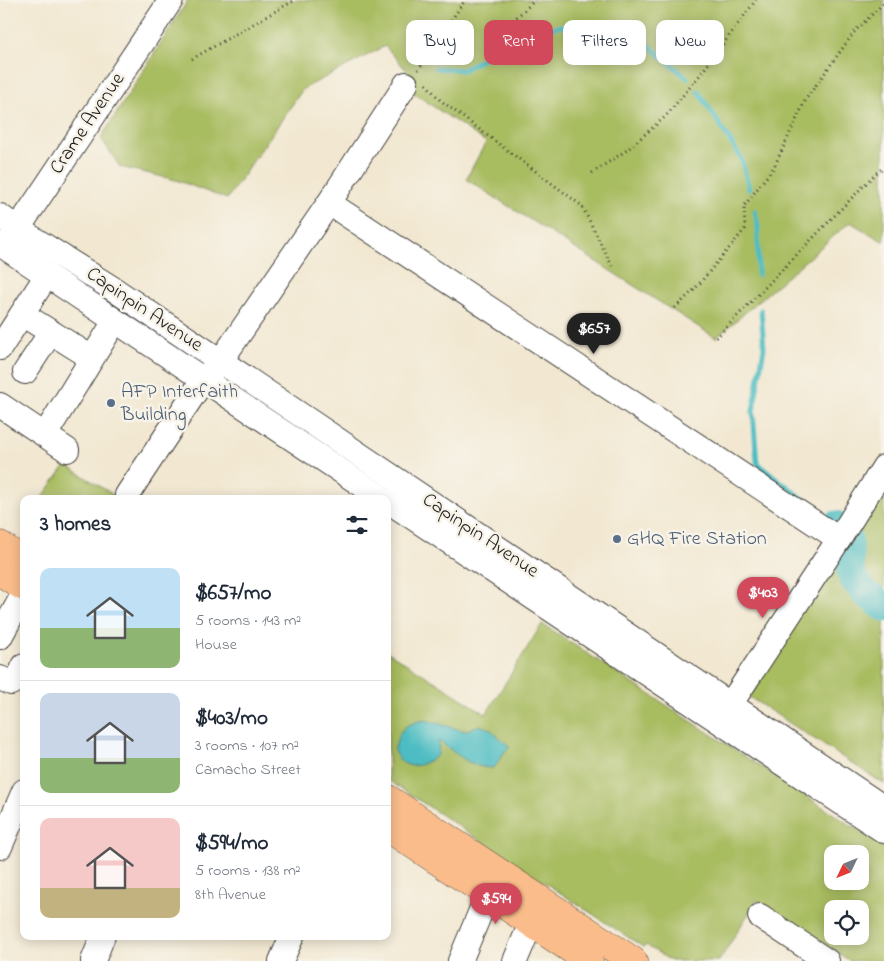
<!DOCTYPE html>
<meta charset="utf-8">
<style>
body{margin:0;font-family:"Indie Flower",sans-serif;background:#f2f2f3;color:#1f2937;height:100vh;display:flex;flex-direction:column;font-size:19px;white-space:nowrap}
*{box-sizing:border-box;margin:0}
p{font-size:16px;color:#747a83}
.icon{flex:none;width:28px;height:28px;fill:none;stroke:currentColor;stroke-width:2;stroke-linecap:round;stroke-linejoin:round}
.map{position:relative;flex:1;overflow:hidden}
.panel{position:absolute;left:20px;top:495px;width:371px;height:445px;display:flex;flex-direction:column;background:#fff;border-radius:10px;box-shadow:0 2px 12px #0003}
.panel>*{flex:none}
.guide{position:absolute;left:406px;top:20px;width:402px;height:45px;display:flex;gap:10px}
.needle{width:32px;rotate:227deg}
.fabs{position:absolute;left:824px;top:845px;display:grid;gap:10px}
.fabs a{display:grid;place-items:center;width:45px;height:45px;border-radius:10px;background:#fff;box-shadow:0 2px 12px #0003;font-size:25px}
.price{position:absolute;translate:-50% -42px;padding:0 11px;border-radius:18px;background:#d1495b;color:#fff;font-size:16px;line-height:32px;filter:drop-shadow(0 1px 2px #0008)}
.price::after{content:'';position:absolute;left:50%;top:30px;width:15px;height:11px;margin-left:-8px;background:inherit;clip-path:polygon(0 0,100% 0,50% 100%)}
.price.current{background:#222;color:#fff}
ul{padding:0;list-style:none}
li{display:flex;align-items:center;gap:15px;height:125px;padding:0 20px}
li+li{border-top:1px solid #e0e1e3}
li span{display:grid;place-items:center;flex:none;width:140px;height:100px;border-radius:10px;color:#555}
li>.icon{margin-inline-start:auto}
span .icon{width:60px;height:60px;fill:#fffc;stroke-width:1}
li b{font-size:21px}
h2{display:flex;justify-content:space-between;align-items:center;height:60px;padding:0 20px;font-size:21px}
.chip{padding:0 18px;border-radius:10px;background:#fff;box-shadow:0 2px 12px #0003;font-size:18px;line-height:45px}
.chip.current{background:#d1495b;color:#fff}
.map>svg:first-child{display:block}
.green{fill:#a8bc60;stroke:#626c3e;fill-rule:evenodd}
.water{fill:#4ebdc3;stroke:#356c70}
.lines{fill:none;stroke-linecap:round;stroke-linejoin:round}
.stream{stroke:#4ebdc3;stroke-width:5}
.river{stroke:#4ebdc3;stroke-width:29}
.minor-casing{stroke:#3c3b37;stroke-width:26}
.major-casing{stroke:#3c3b37;stroke-width:29}
.path{stroke:#3c3b37;stroke-width:3;stroke-dasharray:1 4;stroke-linecap:butt}
.minor{stroke:#fff;stroke-width:24}
.major{stroke:#f9bc8a;stroke-width:28}
.service-dot{fill:#5c6f8a;stroke:#f7f3e8;stroke-width:2}
.labels{text-anchor:middle;dominant-baseline:central;stroke-width:5;stroke-linejoin:round;paint-order:stroke}
.street-label{font-size:20px;fill:#1c1c1c;stroke:#f7f3e8}
.service-label{font-size:20px;fill:#4e5e75;stroke:#f7f3e8;text-anchor:start}
</style>
<div class="map">
<svg width="884" height="961" viewBox="0 0 884 961">
<rect width="100%" height="100%" fill="#f7f3e8"/>
<filter id="ink" filterUnits="userSpaceOnUse"><feTurbulence type="fractalNoise" baseFrequency=".02" numOctaves="2"/><feDisplacementMap in="SourceGraphic" scale="10" xChannelSelector="R" yChannelSelector="G"/><feConvolveMatrix kernelMatrix="1 2 1 2 8 2 1 2 1" color-interpolation-filters="sRGB"/></filter>
<filter id="wash" filterUnits="userSpaceOnUse"><feTurbulence type="fractalNoise" baseFrequency=".0096" numOctaves="4" result="noise"/><feDisplacementMap in="SourceGraphic" scale="20" xChannelSelector="R" yChannelSelector="G"/><feGaussianBlur stdDeviation="1.12" result="paint"/><feColorMatrix in="noise" values="0 0 0 0 0 0 0 0 0 0 0 0 0 0 0 0 0 1.4 0 .05"/><feComposite in="paint" operator="in"/></filter>
<g filter="url(#wash)">
<rect width="100%" height="100%" fill="#f2e8d2"/>
<g class="green">
<path d="M188,0h696v242l-34,-20 -134,116 -250,-159 20,-37 -74,-50 2,-13 -29,-33 -82,43 -76,110 -51,-19 -56,-13 -19,-29z"/>
<path d="M66,465l54,34h-79z"/>
<path d="M879,488l5,4v292l-138,-89z"/>
<path d="M542,624l342,223v114h-34l-93,-61 -38,61h-48l-25,-16 -3,2 -255,-167v-128l98,62zM832,854h28v27h-28zM832,909h28v27h-28z"/>
</g>
<path class="water" d="M425,720l40,11 14,-6 11,4 20,18c-8,5 -10,15 -17,21 -23,0 -37,-15 -54,-27l-1,14c-17,12 -33,18 -44,-4 6,-22 8,-26 31,-31z"/>
<g class="lines">
<g class="stream">
<path d="M436,68l27,2 37,-21 56,-22 31,-4 37,6 15,8 48,41"/>
<path d="M698,91l43,67 8,31"/>
<path d="M755,211l3,16v48"/>
<path d="M761,310l3,38 -11,63 4,52 77,60"/>
</g>
<path class="river" d="M836,525l13,17 1,26 3,10 10,13 21,16"/>
</g>
</g>
<g filter="url(#ink)">
<g class="lines">
<defs>
<g id="minor">
<path d="M329,203l510,336"/>
<path d="M0,216l18,13 97,61 769,518"/>
<path d="M9,242l162,-242"/>
<path d="M0,244l383,255"/>
<path d="M22,314l70,44"/>
<path d="M0,348l47,-73"/>
<path d="M25,372l26,-40"/>
<path d="M0,405l67,45"/>
<path d="M45,435l70,-114"/>
<path d="M127,495l76,-115 17,-18 109,-159 77,-119"/>
<path d="M388,501l496,330"/>
<path d="M0,637l24,-44"/>
<path d="M0,678l11,5 7,-4 6,-13"/>
<path d="M722,717l119,-181 43,-69"/>
<path d="M0,847l24,-56"/>
<path d="M760,916l67,45"/>
<path d="M93,961l10,-25"/>
<path d="M281,961l11,-25"/>
<path d="M460,961l28,-67 9,-15"/>
<path d="M515,961l16,-38"/>
</g>
<g id="major">
<path d="M0,545l24,16"/>
<path d="M0,572l24,15"/>
<path d="M388,799l245,162"/>
<path d="M388,828l201,133"/>
</g>
</defs>
<use href="#minor" class="minor-casing"/>
<use href="#major" class="major-casing"/>
<g class="path">
<path d="M502,31l33,-31"/>
<path d="M192,59l103,-59"/>
<path d="M418,70l47,-70"/>
<path d="M426,84l14,16 142,106 30,60"/>
<path d="M592,173l35,-23 38,-33 35,-42 56,-75"/>
<path d="M675,308l19,-18 51,-61 -1,-23 30,-39 32,-68 49,-68 29,-28"/>
<path d="M716,338l159,-164 9,-7"/>
</g>
<use href="#minor" class="minor"/>
<use href="#major" class="major"/>
</g>
</g>
<g class="service-dot">
<circle cx="111" cy="403" r="5"/>
<circle cx="617" cy="539" r="5"/>
</g>
<g class="labels">
<g class="street-label">
<text transform="translate(88 124) rotate(-56)">Crame Avenue</text>
<text transform="translate(144 310) rotate(34)">Capinpin Avenue</text>
<text transform="translate(480 536) rotate(34)">Capinpin Avenue</text>
</g>
<g class="service-label">
<text x="121" y="392">AFP Interfaith<tspan x="121" dy="23">Building</tspan></text>
<text x="627" y="539">GHQ Fire Station</text>
</g>
</g>
</svg>
<div class="fabs">
<a><svg class="needle" viewBox="-14 -14 28 28"><path d="M0-13l5 13h-10z" fill="#e53935"/><path d="M0 13l5-13h-10z" fill="#747a83"/></svg></a>
<a><svg class="icon" aria-label="locate" viewBox="0 0 24 24"><circle cx="12" cy="12" r="6"/><path d="M12 2v4M12 18v4M2 12h4M18 12h4"/></svg></a>
</div>
<b class="price current" style="left:594px;top:355px">$657</b>
<b class="price" style="left:763px;top:619px">$403</b>
<b class="price" style="left:496px;top:925px">$594</b>
<div class="guide">
<a class="chip">Buy</a>
<a class="chip current">Rent</a>
<a class="chip">Filters</a>
<a class="chip">New</a>
</div>
<section class="panel">
<h2>3 homes<svg class="icon" aria-label="filters" viewBox="0 0 24 24"><path d="M4 7h16M4 17h16"/><circle cx="9" cy="7" r="2"/><circle cx="15" cy="17" r="2"/></svg></h2>
<ul>
<li><span style="background:linear-gradient(#bfe0f5 60%,#8fb573 0)"><svg class="icon" aria-label="home" viewBox="0 0 24 24"><path d="M3 11l9-7 9 7M6 9v11h12V9"/></svg></span><div><b>$657/mo</b><p>5 rooms · 143 m²</p><p>House</p></div></li>
<li><span style="background:linear-gradient(#c9d6e8 65%,#8fb573 0)"><svg class="icon" aria-label="home" viewBox="0 0 24 24"><path d="M3 11l9-7 9 7M6 9v11h12V9"/></svg></span><div><b>$403/mo</b><p>3 rooms · 107 m²</p><p>Camacho Street</p></div></li>
<li><span style="background:linear-gradient(#f6c9c9 70%,#c2b280 0)"><svg class="icon" aria-label="home" viewBox="0 0 24 24"><path d="M3 11l9-7 9 7M6 9v11h12V9"/></svg></span><div><b>$594/mo</b><p>5 rooms · 138 m²</p><p>8th Avenue</p></div></li>
</ul>
</section>
</div>
